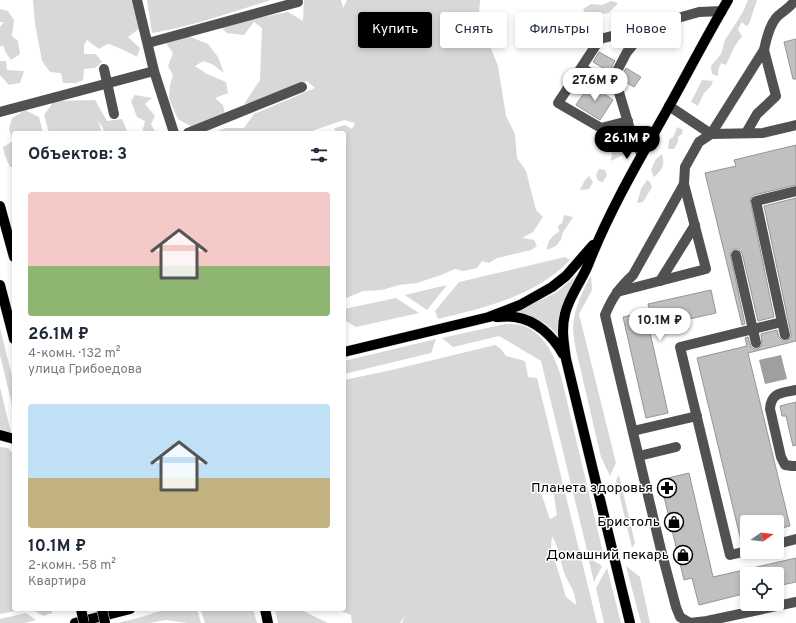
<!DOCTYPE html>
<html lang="ru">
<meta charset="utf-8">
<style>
body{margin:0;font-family:Overpass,sans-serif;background:#f6f6f7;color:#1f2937;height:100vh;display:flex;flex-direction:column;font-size:15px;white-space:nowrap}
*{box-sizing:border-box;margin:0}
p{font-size:13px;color:#747a83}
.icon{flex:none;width:22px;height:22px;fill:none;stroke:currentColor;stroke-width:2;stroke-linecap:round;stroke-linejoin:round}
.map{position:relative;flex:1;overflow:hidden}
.side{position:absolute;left:12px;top:131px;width:334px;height:480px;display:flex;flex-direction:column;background:#fff;border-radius:4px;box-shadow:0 2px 6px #0003}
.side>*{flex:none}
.top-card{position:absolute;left:358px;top:12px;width:378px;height:36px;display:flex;gap:8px}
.needle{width:26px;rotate:76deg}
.controls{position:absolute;left:740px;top:515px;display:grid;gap:8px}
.controls a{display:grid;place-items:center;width:44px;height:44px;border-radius:4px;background:#fff;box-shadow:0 2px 6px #0003;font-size:20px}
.price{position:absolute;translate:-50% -34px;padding:0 9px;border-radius:14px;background:#fff;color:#222;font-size:13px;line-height:26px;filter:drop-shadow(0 1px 2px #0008)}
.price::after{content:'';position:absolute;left:50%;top:24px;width:12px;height:9px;margin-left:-6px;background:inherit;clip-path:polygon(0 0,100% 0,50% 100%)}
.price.active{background:#000;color:#fff}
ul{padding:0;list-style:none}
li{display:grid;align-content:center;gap:8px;height:212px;padding:0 16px}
li span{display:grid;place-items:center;height:124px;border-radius:4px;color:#555}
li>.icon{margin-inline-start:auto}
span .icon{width:72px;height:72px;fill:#fffc;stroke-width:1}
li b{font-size:17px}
h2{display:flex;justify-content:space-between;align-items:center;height:48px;padding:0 16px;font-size:17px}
.tag{padding:0 14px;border-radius:4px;background:#fff;box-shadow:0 2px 6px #0003;font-size:14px;line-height:36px}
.tag.active{background:#000;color:#fff}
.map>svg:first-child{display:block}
.green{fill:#d8d8d8;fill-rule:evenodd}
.water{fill:#9f9f9f}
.building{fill:#c0c0c0;stroke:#959595}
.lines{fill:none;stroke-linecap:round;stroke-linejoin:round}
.major-casing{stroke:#dbdbdb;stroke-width:11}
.minor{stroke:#515151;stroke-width:10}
.major{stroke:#000;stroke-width:10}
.major-bridge-casing{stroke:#dbdbdb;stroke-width:11;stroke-linecap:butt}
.major-bridge{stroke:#000;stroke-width:10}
.labels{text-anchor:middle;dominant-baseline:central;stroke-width:3;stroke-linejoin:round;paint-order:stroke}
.poi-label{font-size:14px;fill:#000;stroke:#fff;text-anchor:end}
</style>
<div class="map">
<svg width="796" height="623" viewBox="0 0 796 623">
<rect width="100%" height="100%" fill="#fff"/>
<g class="green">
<path d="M33,0h101l6,28 -12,9 12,11 -3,9c-4,-3 -26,-13 -29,-13 -3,1 -6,3 -9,5l-12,-9 -3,5v9h12l6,8 -7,6 -11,1 -1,11 -7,3h-13l-2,-10 -11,-1 -8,-11 -7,-37z"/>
<path d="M147,0h124c-39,12 -78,26 -119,33z"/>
<path d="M304,0h37l2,8 4,-8h133l-1,14 10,12v17l9,23 8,50 9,18 2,24 9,13 10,39 7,7 -10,15 -11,6 12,2 3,6 -6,4 -34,8 -8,5 -7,-2 -5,7 -14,3 -8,-2 -14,6 -24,8 -18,2 -17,5 -19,1 -19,8v-166h-10l1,-5 10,-3 7,4 3,-6 -11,-3 -38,13h-94l14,-5h18l10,-14 61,-26 -8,-7 -47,21 -16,2 16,-24 2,-52 -8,-6 -10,13 -17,-2 -8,-8 69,-13 15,9z"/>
<path d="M748,0h9l-8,24 -3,2 -4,-4 -4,7 4,8c-8,7 -11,18 -16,28l-5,-2 -3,7v6l-6,-2 -1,-8 10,-12 4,-14 18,-28z"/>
<path d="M611,1l7,2 -9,10 -22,3 -4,-7 8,-5 11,1z"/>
<path d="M0,9l8,2 6,9 -2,16 6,5 2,13 -9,6 -5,-7 -3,-8 -3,2v-20l4,-5h-4z"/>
<path d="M188,36l20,8 10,13 6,16 -12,-9 -9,-3 -8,5 12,8 19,8 2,11 -13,5 8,7 2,10 -33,12 -14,-8 -9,-20 1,-14 3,-10 -5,-9 5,-13 -7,-10z"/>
<path d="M0,61h6l1,9 17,1 -4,12 -11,2 -9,-10z"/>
<path d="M702,80l11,1 -2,5 -7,7 -6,13 -7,-4z"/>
<path d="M135,95l17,3 -7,6 10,12 -4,8 5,9h-14l3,-12 -8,-4 -6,-16z"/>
<path d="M95,100l12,21 15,-2 6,14h-24l-1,-5 -5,-7 4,12h-53l-5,-18 10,-14z"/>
<path d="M25,110l14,7 4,16h-29v34h-4l-5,-11 -2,-9 10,-6 -4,-12 3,-11z"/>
<path d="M677,127l6,3 -1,4 -4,3v5l-4,7h-6l1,-9 5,-4z"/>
<path d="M621,144l5,3 -1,7 -14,7 1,-9z"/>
<path d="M662,154c3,12 1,15 -8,23l-3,-7 5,-11z"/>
<path d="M599,169l6,1 2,5 -4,7 -5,-1 -2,-6z"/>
<path d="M589,176l4,6 -4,7 -9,1 5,-10z"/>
<path d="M647,180l3,2 2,5 -9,15 -6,1 4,-14z"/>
<path d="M564,215l9,2 -11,17 -1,5 -5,7 -9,4c0,-8 5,-15 12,-18l-1,-6 4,-3z"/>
<path d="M565,257l5,3c-34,36 -86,48 -132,59l-3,-8 24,-29z"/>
<path d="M579,273c-13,21 -22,37 -21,62 -14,-14 -22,-18 -41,-23l40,-20z"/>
<path d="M591,275l1,15 -13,24 37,149 -6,13 -9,-19 -25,-107c-2,-10 -4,-21 -2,-31 2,-15 10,-30 17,-44z"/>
<path d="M447,285l-20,25 -22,-15z"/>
<path d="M396,298l23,15 -63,14 -12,-7v-11z"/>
<path d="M505,324c5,0 12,0 16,1 23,7 33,30 40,51l44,185 -18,-11 -46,-189 -42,-25 -46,11 -11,-9z"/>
<path d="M0,328l14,56v29l-14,-58z"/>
<path d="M436,339l-5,14 -87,21v-13z"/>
<path d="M495,345l6,4 5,7 19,5 3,16 9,1 60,245h-195l3,-7 -5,7h-48l-1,-8 -10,-4v-2h3v-229l48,-10zM547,483l7,13 3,19 -7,4 -9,-26zM552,536c7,11 8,24 12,36 5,14 11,16 12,33l-10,-8 -15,-50z"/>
<path d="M0,387l11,46 -11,-4z"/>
<path d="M0,447l8,1 6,7v154h11l-25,5z"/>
<path d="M619,475l16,68 -3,5 -16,-68z"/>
<path d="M588,557l14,9 -8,16z"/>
<path d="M626,566l14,11 10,46h-9z"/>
<path d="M607,568l14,55h-17l-8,-35z"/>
<path d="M31,609h21v4l-9,3z"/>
<path d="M167,609h30l4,14h-14l-21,-3 -16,3h-33l21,-5z"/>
<path d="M211,609h42l4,14h-52l-4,-12z"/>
<path d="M275,609h24l29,14h-50z"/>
<path d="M26,613l10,7 -11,3h-25v-4z"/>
</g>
<path class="water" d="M781,355l6,24 -22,5 -6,-24z"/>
<g class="building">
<path d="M796,39v40h-3l-9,-37z"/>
<path d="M599,52l16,9 -3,5v7l-19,-11z"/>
<path d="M626,68l15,9 -7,10 -10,-6v-10z"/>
<path d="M590,84l23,16 -13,20 -24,-15z"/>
<path d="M796,145v40l-42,10 -4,4 24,118 -16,4 -16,-68 -4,-4h-3l-3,1 -2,3 15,71 -3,1 -37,-152 31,-7 -2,-6z"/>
<path d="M796,198v143l-48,12 42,173 -13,3v-7h-30v23h-5l-45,-187 50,-12 -2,-8 3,-1 3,10 3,2h4l4,-4 -1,-11 16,-4 2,7 4,4h4l4,-4v-3l-27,-128z"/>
<path d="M711,290l5,23 -67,15 19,85 -22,5 -23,-101 27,-6 -2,-7z"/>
<path d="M796,402v43l-3,1 -7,-30h-4l-2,-10z"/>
<path d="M689,473l24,104 83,-19v24l-19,4v-12h-30v19l-48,12 -7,-27 -8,2 -24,-100z"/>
</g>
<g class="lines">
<defs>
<g id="major">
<path d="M0,206l14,51"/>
<path d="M0,285l14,54"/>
<path d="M496,317c6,0 13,-1 19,0 21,3 38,19 48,37"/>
<path d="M344,352l145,-35 31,-12 32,-18 14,-11 27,-31"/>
<path d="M0,435l14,4"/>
<path d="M265,609l3,14"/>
<path d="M75,623l55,-14"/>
<path d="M630,623l-64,-264c-2,-15 -5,-29 -1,-45 4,-18 16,-32 23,-49 20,-51 47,-98 74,-146 22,-39 43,-80 66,-119"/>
</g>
</defs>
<use href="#major" class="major-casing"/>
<g class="minor">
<path d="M137,0l17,71 20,62"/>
<path d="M795,0c-4,7 -10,10 -16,15 -9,7 -13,25 -15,35l-53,84 -12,8 -14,25 -1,17 -51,91c-14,13 -21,23 -28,40l56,235 15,57 4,10 10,6 17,-2 89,-19"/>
<path d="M148,43l150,-41"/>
<path d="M582,68l36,21"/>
<path d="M104,69l10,45"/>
<path d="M669,106l42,28 52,-1 33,-8"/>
<path d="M0,112l154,-41"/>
<path d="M628,121l-27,7 -43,-25 42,-64 51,-13"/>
<path d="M188,133l114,-46"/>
<path d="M746,133l11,-19 19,-18 -12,-46"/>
<path d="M642,155l-10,-19 -14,-47v-20l9,-17 9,-11 17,-16 46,-13 23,-1"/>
<path d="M736,255l20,88"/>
<path d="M660,281l35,-56"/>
<path d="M617,292l89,-23 -22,-85"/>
<path d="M782,322l3,13"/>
<path d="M796,390c-14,3 -25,2 -26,19l11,48 4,8 7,1h4"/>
<path d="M633,431l64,-15"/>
<path d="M639,456l37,-9"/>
<path d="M777,544l19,-5"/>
<path d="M747,551l-17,4 -50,-208 102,-25 -26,-121 40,-10"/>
</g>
<use href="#major" class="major"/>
<defs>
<g id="major-bridge">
<path d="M81,609l3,14"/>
<path d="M102,609l3,14"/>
</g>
</defs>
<use href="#major-bridge" class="major-bridge-casing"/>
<use href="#major-bridge" class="major-bridge"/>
</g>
<defs>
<symbol id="pharmacy-ring" viewBox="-11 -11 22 22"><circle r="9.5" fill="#fff" stroke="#000" stroke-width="1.5"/><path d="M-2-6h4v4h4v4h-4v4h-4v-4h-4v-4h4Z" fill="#000"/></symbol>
<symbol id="shop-ring" viewBox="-11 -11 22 22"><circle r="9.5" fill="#fff" stroke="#000" stroke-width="1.5"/><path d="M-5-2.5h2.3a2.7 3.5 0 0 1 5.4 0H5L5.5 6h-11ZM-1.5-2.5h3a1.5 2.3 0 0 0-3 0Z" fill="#000"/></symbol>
</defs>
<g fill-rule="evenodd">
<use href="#pharmacy-ring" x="656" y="477" width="22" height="22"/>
<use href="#shop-ring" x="663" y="511" width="22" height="22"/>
<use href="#shop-ring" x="672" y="544" width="22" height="22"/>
</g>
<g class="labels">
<g class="poi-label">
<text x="653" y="488">Планета здоровья</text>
<text x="660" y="522">Бристоль</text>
<text x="669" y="555">Домашний пекарь</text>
</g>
</g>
</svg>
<div class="controls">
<a><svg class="needle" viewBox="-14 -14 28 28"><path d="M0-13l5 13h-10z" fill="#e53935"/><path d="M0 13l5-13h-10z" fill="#747a83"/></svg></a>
<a><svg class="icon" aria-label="locate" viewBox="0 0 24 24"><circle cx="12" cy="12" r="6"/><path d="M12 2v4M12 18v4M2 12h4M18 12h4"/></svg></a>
</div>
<b class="price" style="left:595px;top:102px">27.6M ₽</b>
<b class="price active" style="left:627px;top:160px">26.1M ₽</b>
<b class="price" style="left:660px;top:342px">10.1M ₽</b>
<div class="top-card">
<a class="tag active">Купить</a>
<a class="tag">Снять</a>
<a class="tag">Фильтры</a>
<a class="tag">Новое</a>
</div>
<section class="side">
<h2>Объектов: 3<svg class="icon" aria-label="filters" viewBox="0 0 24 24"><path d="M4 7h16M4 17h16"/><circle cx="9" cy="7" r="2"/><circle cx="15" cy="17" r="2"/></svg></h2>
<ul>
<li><span style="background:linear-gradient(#f6c9c9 60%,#8fb573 0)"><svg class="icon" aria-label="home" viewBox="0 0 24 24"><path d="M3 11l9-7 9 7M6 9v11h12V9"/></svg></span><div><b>26.1M ₽</b><p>4-комн. · 132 m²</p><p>улица Грибоедова</p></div></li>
<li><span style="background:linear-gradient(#bfe0f5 60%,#c2b280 0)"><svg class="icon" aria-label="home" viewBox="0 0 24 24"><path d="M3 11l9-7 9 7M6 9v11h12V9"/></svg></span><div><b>10.1M ₽</b><p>2-комн. · 58 m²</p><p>Квартира</p></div></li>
</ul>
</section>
</div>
